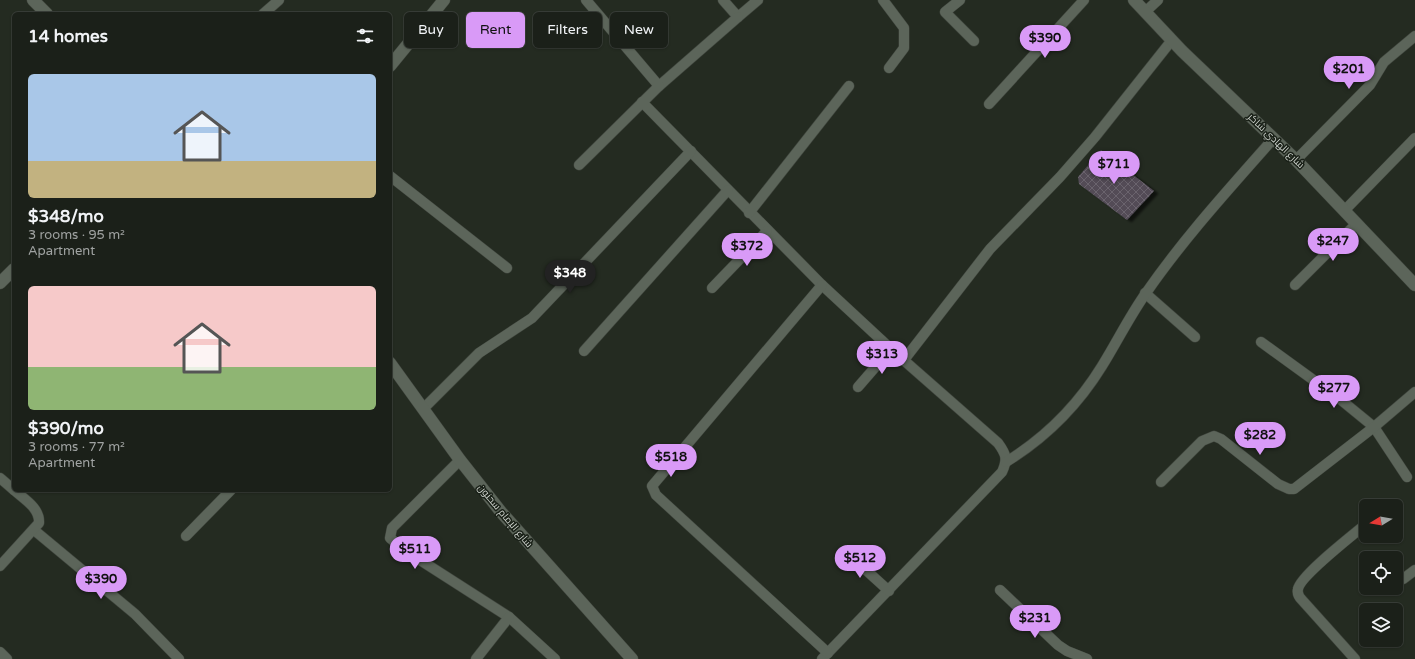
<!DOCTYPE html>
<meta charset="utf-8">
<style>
body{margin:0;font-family:"Varela Round",Cairo,sans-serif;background:#242822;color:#f1f3f6;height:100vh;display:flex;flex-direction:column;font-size:15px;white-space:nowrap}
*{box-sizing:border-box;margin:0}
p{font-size:13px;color:#a0a3a2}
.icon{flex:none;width:22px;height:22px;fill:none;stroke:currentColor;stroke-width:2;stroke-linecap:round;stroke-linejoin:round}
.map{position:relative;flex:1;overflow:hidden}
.details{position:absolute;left:12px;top:12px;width:380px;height:480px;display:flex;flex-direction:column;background:#1b2019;border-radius:6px;box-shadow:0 1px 3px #0004,0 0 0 1px #393e38}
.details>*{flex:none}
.guide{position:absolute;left:404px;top:12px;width:380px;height:36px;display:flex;gap:8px}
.needle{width:26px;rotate:259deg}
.controls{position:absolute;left:1359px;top:499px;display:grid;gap:8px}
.controls a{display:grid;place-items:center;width:44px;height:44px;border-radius:6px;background:#1b2019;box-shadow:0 1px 3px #0004,0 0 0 1px #393e38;font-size:20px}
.price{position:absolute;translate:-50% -34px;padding:0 9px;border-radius:14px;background:#d99af7;color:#111;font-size:13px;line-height:26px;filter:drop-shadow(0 1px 2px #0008)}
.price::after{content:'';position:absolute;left:50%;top:24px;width:12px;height:9px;margin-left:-6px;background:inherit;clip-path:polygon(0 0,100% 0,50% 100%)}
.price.current{background:#222;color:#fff}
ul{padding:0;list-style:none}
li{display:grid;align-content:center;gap:8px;height:212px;padding:0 16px}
li span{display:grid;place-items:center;height:124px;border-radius:6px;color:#555}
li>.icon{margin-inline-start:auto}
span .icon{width:72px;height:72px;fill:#fffc;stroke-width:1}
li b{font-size:17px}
h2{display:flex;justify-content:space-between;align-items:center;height:48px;padding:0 16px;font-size:17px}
.pill{padding:0 14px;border-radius:6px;background:#1b2019;box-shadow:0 1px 3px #0004,0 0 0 1px #393e38;font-size:14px;line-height:36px}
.pill.current{background:#d99af7;color:#111}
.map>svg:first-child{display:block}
.building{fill:url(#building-cross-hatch);filter:url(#shadow)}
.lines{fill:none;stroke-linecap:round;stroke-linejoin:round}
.minor-casing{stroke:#40463e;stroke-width:11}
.tertiary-casing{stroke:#40463e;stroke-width:13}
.minor{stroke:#5c655a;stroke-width:10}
.tertiary{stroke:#5c655a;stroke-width:12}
.labels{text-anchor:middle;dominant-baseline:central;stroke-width:3;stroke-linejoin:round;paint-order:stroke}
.street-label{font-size:10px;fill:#d1d6d0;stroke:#1a2118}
</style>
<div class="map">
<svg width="1415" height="659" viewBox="0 0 1415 659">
<defs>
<pattern id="building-cross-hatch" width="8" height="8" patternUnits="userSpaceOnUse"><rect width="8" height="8" fill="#524b56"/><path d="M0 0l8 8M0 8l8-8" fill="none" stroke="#6a646d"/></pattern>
<filter id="shadow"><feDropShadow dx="4.5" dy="2.5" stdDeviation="1" flood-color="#0009"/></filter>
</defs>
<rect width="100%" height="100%" fill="#242b21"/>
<path class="building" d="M1101,150l53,41 -27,29 -48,-36 -1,-7z"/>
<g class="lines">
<defs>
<g id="minor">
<path d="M723,0l15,17 20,-17"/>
<path d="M883,0l21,28v20l-15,20"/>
<path d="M960,0l-15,12 29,29"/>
<path d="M1145,12l13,-12"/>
<path d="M263,14l16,-14"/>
<path d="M659,86l79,-69"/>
<path d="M642,102l180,183 69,64 107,94c8,11 10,16 4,29l-180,187"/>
<path d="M989,104l95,-104"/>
<path d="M1296,160l74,-75 14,-23 31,-26"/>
<path d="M579,165l80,-79 -73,-86"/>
<path d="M390,176l117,92"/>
<path d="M1344,211l71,-73"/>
<path d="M749,213l100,-127"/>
<path d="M822,285l-170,201 4,9 172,158"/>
<path d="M1295,285l61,-61"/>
<path d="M712,288l55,-57"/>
<path d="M1145,293l50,44"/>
<path d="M1261,342l80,58 33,27 33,50"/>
<path d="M584,351l144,-161"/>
<path d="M904,360l86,-111 70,-72 35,-40 77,-97"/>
<path d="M858,387l33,-38"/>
<path d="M423,409l56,-56 53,-35 159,-167"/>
<path d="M460,460l-68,68 -2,10 16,13 103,66 46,42"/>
<path d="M1006,462c39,-24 72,-57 96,-96 15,-24 27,-49 44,-73 38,-55 83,-104 127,-154"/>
<path d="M0,478l14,12"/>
<path d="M1161,482l41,-41 12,-5 7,3 57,45 11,5h5l80,-62 41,-35"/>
<path d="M34,530l101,84 44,45"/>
<path d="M186,536l45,-46"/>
<path d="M845,551l44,40"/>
<path d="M0,566l39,-43c1,-15 -15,-24 -25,-33"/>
<path d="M1403,579l12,-9"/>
<path d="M1000,590l58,55 9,6 20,8"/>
<path d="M0,652l7,7"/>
<path d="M476,659l33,-42"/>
<path d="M1355,659l-53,-59c-3,-3 -5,-7 -4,-11 2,-13 55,-54 68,-65"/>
</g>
<g id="tertiary">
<path d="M33,0l14,14"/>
<path d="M1134,0l48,51 114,109 119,125"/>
<path d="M390,66l54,-66"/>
<path d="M0,283l14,-14"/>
<path d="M390,363l70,97 41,52 131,147"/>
</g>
</defs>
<use href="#minor" class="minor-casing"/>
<use href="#tertiary" class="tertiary-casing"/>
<use href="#minor" class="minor"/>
<use href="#tertiary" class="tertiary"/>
</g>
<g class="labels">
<g class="street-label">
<text transform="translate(1276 141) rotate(44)">شارع الهادي شاكر</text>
<text transform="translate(505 516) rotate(50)">شارع الإمام سحنون</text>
</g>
</g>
</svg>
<div class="controls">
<a><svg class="needle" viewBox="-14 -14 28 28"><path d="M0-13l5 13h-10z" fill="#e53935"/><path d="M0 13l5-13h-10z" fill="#a0a3a2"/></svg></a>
<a><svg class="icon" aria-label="locate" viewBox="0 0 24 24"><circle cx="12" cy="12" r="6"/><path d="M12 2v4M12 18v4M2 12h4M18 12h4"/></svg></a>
<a><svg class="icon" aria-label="layers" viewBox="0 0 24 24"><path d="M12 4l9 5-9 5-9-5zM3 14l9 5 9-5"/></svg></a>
</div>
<b class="price" style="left:1045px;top:59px">$390</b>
<b class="price" style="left:1349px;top:90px">$201</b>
<b class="price" style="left:1114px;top:185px">$711</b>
<b class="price" style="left:1333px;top:262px">$247</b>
<b class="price" style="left:747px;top:267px">$372</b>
<b class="price current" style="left:570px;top:294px">$348</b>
<b class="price" style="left:882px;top:375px">$313</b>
<b class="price" style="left:1334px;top:409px">$277</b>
<b class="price" style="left:1260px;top:456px">$282</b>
<b class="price" style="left:671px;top:478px">$518</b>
<b class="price" style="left:415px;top:570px">$511</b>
<b class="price" style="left:860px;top:579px">$512</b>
<b class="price" style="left:101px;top:600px">$390</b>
<b class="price" style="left:1035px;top:639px">$231</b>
<div class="guide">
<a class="pill">Buy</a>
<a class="pill current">Rent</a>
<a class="pill">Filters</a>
<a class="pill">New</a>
</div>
<section class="details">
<h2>14 homes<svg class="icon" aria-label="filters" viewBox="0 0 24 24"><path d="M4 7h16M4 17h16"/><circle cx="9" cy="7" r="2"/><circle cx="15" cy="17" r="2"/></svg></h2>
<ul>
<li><span style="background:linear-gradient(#a9c7e8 70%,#c2b280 0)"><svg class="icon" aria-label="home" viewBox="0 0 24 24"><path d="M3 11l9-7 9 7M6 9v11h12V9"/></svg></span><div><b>$348/mo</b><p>3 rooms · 95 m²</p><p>Apartment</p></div></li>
<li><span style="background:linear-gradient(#f6c9c9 65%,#8fb573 0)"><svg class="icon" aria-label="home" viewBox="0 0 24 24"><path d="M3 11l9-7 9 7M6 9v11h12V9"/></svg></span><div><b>$390/mo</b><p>3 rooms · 77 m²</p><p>Apartment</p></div></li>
</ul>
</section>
</div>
